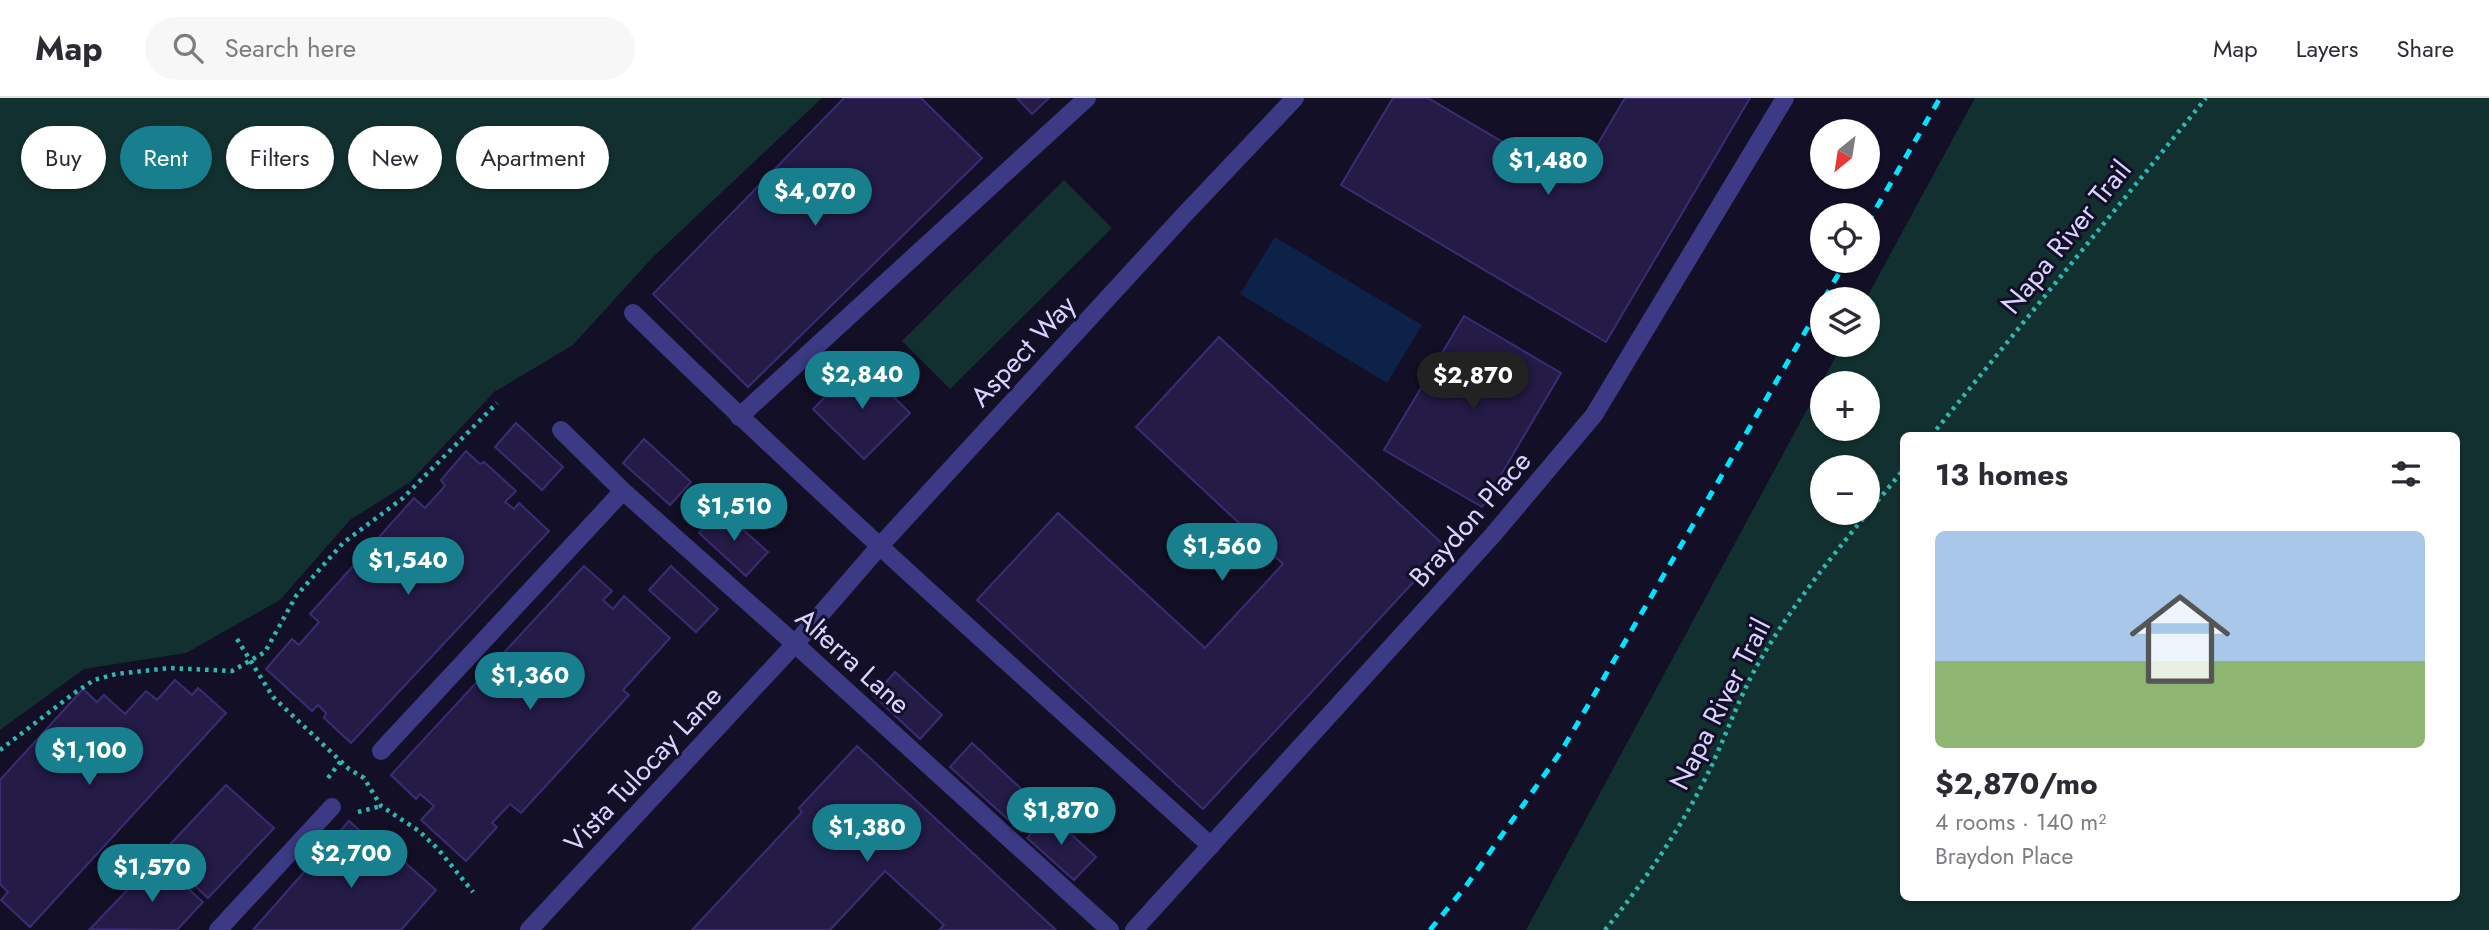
<!DOCTYPE html>
<meta charset="utf-8">
<style>
body{margin:0;font-family:Jost,sans-serif;background:#f7f7f7;color:#2b2b33;height:100vh;display:flex;flex-direction:column;font-size:26px;white-space:nowrap}
*{box-sizing:border-box;margin:0}
p{font-size:23px;color:#7c7c81}
.icon{flex:none;width:38px;height:38px;fill:none;stroke:currentColor;stroke-width:2;stroke-linecap:round;stroke-linejoin:round}
.map{position:relative;flex:1;overflow:hidden}
.panel{position:absolute;left:1900px;top:334px;width:560px;height:469px;display:flex;flex-direction:column;background:#fff;border-radius:10px;box-shadow:0 2px 5px #0004}
.panel>*{flex:none}
.top-card{position:absolute;left:21px;top:28px;width:665px;height:63px;display:flex;gap:14px}
.needle{width:46px;rotate:210deg}
.tools{position:absolute;left:1810px;top:21px;display:grid;gap:14px}
.tools a{display:grid;place-items:center;width:70px;height:70px;border-radius:50%;background:#fff;box-shadow:0 2px 5px #0004;font-size:35px}
.price{position:absolute;translate:-50% -60px;padding:0 16px;border-radius:24px;background:#187f8f;color:#fff;font-size:23px;line-height:46px;filter:drop-shadow(0 2px 4px #0008)}
.price::after{content:'';position:absolute;left:50%;top:42px;width:21px;height:16px;margin-left:-10px;background:inherit;clip-path:polygon(0 0,100% 0,50% 100%)}
.price.active{background:#222;color:#fff}
ul{padding:0;list-style:none}
li{display:grid;align-content:center;gap:14px;height:371px;padding:0 35px}
li span{display:grid;place-items:center;height:217px;border-radius:10px;color:#555}
li>.icon{margin-inline-start:auto}
span .icon{width:126px;height:126px;fill:#fffc;stroke-width:1}
li b{font-size:30px}
h2{display:flex;justify-content:space-between;align-items:center;height:84px;padding:0 35px;font-size:30px}
.tag{padding:0 24px;border-radius:32px;background:#fff;box-shadow:0 2px 5px #0004;font-size:24px;line-height:63px}
.tag.active{background:#187f8f;color:#fff}
header{display:flex;align-items:center;gap:42px;box-sizing:border-box;height:98px;padding:0 35px;background:#fff;border-bottom:2px solid #e1e1e2}
header strong{font-size:33px}
nav{display:flex;gap:38px;margin-inline-start:auto;font-size:24px}
.search{width:490px;height:63px;background:#f7f7f7;display:flex;align-items:center;gap:18px;box-sizing:border-box;padding:0 24px;border-radius:38px;color:#7c7c81;font-size:26px}
.map>svg:first-child{display:block}
.green{fill:#12302f;fill-rule:evenodd}
.water{fill:#0c2248}
.building{fill:#241b47;stroke:#3b2d73;stroke-width:2}
.lines{fill:none;stroke-linecap:round;stroke-linejoin:round}
.path{stroke:#2fb8b0;stroke-width:4.5;stroke-dasharray:3.5 5;stroke-linecap:butt}
.street{stroke:#3d3a85;stroke-width:18}
.rail{stroke:#00e5ff;stroke-width:5;stroke-dasharray:10 9;stroke-linecap:butt}
.labels{text-anchor:middle;dominant-baseline:central;stroke-width:6;stroke-linejoin:round;paint-order:stroke}
.street-label{font-size:28px;fill:#d9d4ff;stroke:#130f26}
</style>
<header>
<strong>Map</strong>
<div class="search"><svg class="icon" aria-label="search" viewBox="0 0 24 24"><circle cx="10" cy="10" r="6"/><path d="M15 15l6 6"/></svg>Search here</div>
<nav><a>Map</a><a>Layers</a><a>Share</a></nav>
</header>
<div class="map">
<svg width="2489" height="832" viewBox="0 0 2489 832">
<rect width="100%" height="100%" fill="#130f26"/>
<g class="green">
<path d="M0,0h822l-170,160 -79,87 -79,47 -84,90 -60,38 -70,80 -94,53 -102,16 -84,61z"/>
<path d="M1975,0h514v832h-963l316,-585h25l-1,-46zM1822,285h45v46h-45zM1904,338h553v462h-553zM1822,369h45v46h-45z"/>
<path d="M1064,82l48,48 -162,161 -48,-48z"/>
</g>
<path class="water" d="M1275,139l147,88 -35,58 -147,-89z"/>
<g class="building">
<path d="M844,0h77l61,60 -234,229 -95,-93z"/>
<path d="M1017,0h32l-17,16z"/>
<path d="M1393,0h35l146,86 51,-86h125l-144,244 -265,-157z"/>
<path d="M1464,218l97,57 -79,134 -98,-57z"/>
<path d="M1219,239l227,210 -243,262 -226,-209 81,-87 147,135 78,-84 -147,-137z"/>
<path d="M859,265l51,50 -46,46 -51,-50z"/>
<path d="M516,325l47,44 -21,23 -47,-43z"/>
<path d="M644,341l47,43 -21,23 -47,-42z"/>
<path d="M466,353l14,13 4,-2 32,29 -11,11 9,7 5,-6 30,28 -198,212 -27,-25 2,-5 -8,-8 -6,6 -46,-42 26,-30 7,6 20,-23 -9,-8 104,-116 11,10 20,-22 -4,-6z"/>
<path d="M721,412l47,42 -22,24 -47,-43z"/>
<path d="M584,468l28,25 -9,9 10,9 11,-13 46,42 -47,52 6,5 -108,118 -11,-9 -18,19 5,4 -31,34 -45,-41 13,-14 -14,-12 -4,5 -25,-24z"/>
<path d="M671,468l47,43 -22,23 -47,-42z"/>
<path d="M895,574l47,43 -22,24 -46,-43z"/>
<path d="M175,582l17,15 6,-7 28,25 -196,214 -29,-27 7,-8 -8,-8v-104l83,-91 14,13 7,-7 21,19 21,-23 11,9z"/>
<path d="M972,645l71,66 -21,23 -72,-65z"/>
<path d="M857,648l199,184h-117l5,-5 -59,-54 -55,59h-138l110,-118 -3,-4z"/>
<path d="M226,687l48,43 -66,70 -47,-44z"/>
<path d="M1049,716l47,43 -22,23 -47,-42z"/>
<path d="M349,723l39,35 4,-5 44,39 -35,40h-148z"/>
<path d="M156,762l47,42 -26,28 -87,-1z"/>
</g>
<g class="lines">
<g class="path">
<path d="M1931,338l275,-338"/>
<path d="M237,541l36,58 76,72 15,9 17,28 38,25 19,18 35,43"/>
<path d="M0,652l73,-56 21,-14 22,-6 54,-6 62,3 33,-19 31,-56 47,-53 60,-45 94,-95"/>
<path d="M328,680l13,-17"/>
<path d="M358,714l23,-6"/>
<path d="M1605,832c39,-48 75,-100 102,-155 18,-36 31,-76 51,-111 40,-70 95,-133 146,-195"/>
</g>
<g class="street">
<path d="M633,215c187,183 383,357 578,533"/>
<path d="M739,319l348,-319"/>
<path d="M561,332l62,61 172,153 315,286"/>
<path d="M381,653l242,-260"/>
<path d="M218,832l114,-123"/>
<path d="M529,832l266,-286 84,-97 306,-333 110,-116"/>
<path d="M1134,832l358,-394 102,-121 191,-317"/>
</g>
<g class="rail">
<path d="M1867,126l73,-126"/>
<path d="M1824,201l22,-38"/>
<path d="M1430,832l36,-44 96,-136 260,-447"/>
</g>
</g>
<g class="labels">
<g class="street-label">
<text transform="translate(2066 139) rotate(-51)">Napa River Trail</text>
<text transform="translate(1023 253) rotate(-47)">Aspect Way</text>
<text transform="translate(1470 421) rotate(-49)">Braydon Place</text>
<text transform="translate(853 563) rotate(42)">Alterra Lane</text>
<text transform="translate(1720 606) rotate(-63)">Napa River Trail</text>
<text transform="translate(643 671) rotate(-47)">Vista Tulocay Lane</text>
</g>
</g>
</svg>
<div class="tools">
<a><svg class="needle" viewBox="-14 -14 28 28"><path d="M0-13l5 13h-10z" fill="#e53935"/><path d="M0 13l5-13h-10z" fill="#7c7c81"/></svg></a>
<a><svg class="icon" aria-label="locate" viewBox="0 0 24 24"><circle cx="12" cy="12" r="6"/><path d="M12 2v4M12 18v4M2 12h4M18 12h4"/></svg></a>
<a><svg class="icon" aria-label="layers" viewBox="0 0 24 24"><path d="M12 4l9 5-9 5-9-5zM3 14l9 5 9-5"/></svg></a>
<a>+</a>
<a>−</a>
</div>
<b class="price" style="left:1548px;top:99px">$1,480</b>
<b class="price" style="left:815px;top:130px">$4,070</b>
<b class="price" style="left:862px;top:313px">$2,840</b>
<b class="price active" style="left:1473px;top:314px">$2,870</b>
<b class="price" style="left:734px;top:445px">$1,510</b>
<b class="price" style="left:1222px;top:485px">$1,560</b>
<b class="price" style="left:408px;top:499px">$1,540</b>
<b class="price" style="left:530px;top:614px">$1,360</b>
<b class="price" style="left:89px;top:689px">$1,100</b>
<b class="price" style="left:1061px;top:749px">$1,870</b>
<b class="price" style="left:867px;top:766px">$1,380</b>
<b class="price" style="left:351px;top:792px">$2,700</b>
<b class="price" style="left:152px;top:806px">$1,570</b>
<div class="top-card">
<a class="tag">Buy</a>
<a class="tag active">Rent</a>
<a class="tag">Filters</a>
<a class="tag">New</a>
<a class="tag">Apartment</a>
</div>
<section class="panel">
<h2>13 homes<svg class="icon" aria-label="filters" viewBox="0 0 24 24"><path d="M4 7h16M4 17h16"/><circle cx="9" cy="7" r="2"/><circle cx="15" cy="17" r="2"/></svg></h2>
<ul>
<li><span style="background:linear-gradient(#a9c7e8 60%,#8fb573 0)"><svg class="icon" aria-label="home" viewBox="0 0 24 24"><path d="M3 11l9-7 9 7M6 9v11h12V9"/></svg></span><div><b>$2,870/mo</b><p>4 rooms · 140 m²</p><p>Braydon Place</p></div></li>
</ul>
</section>
</div>
